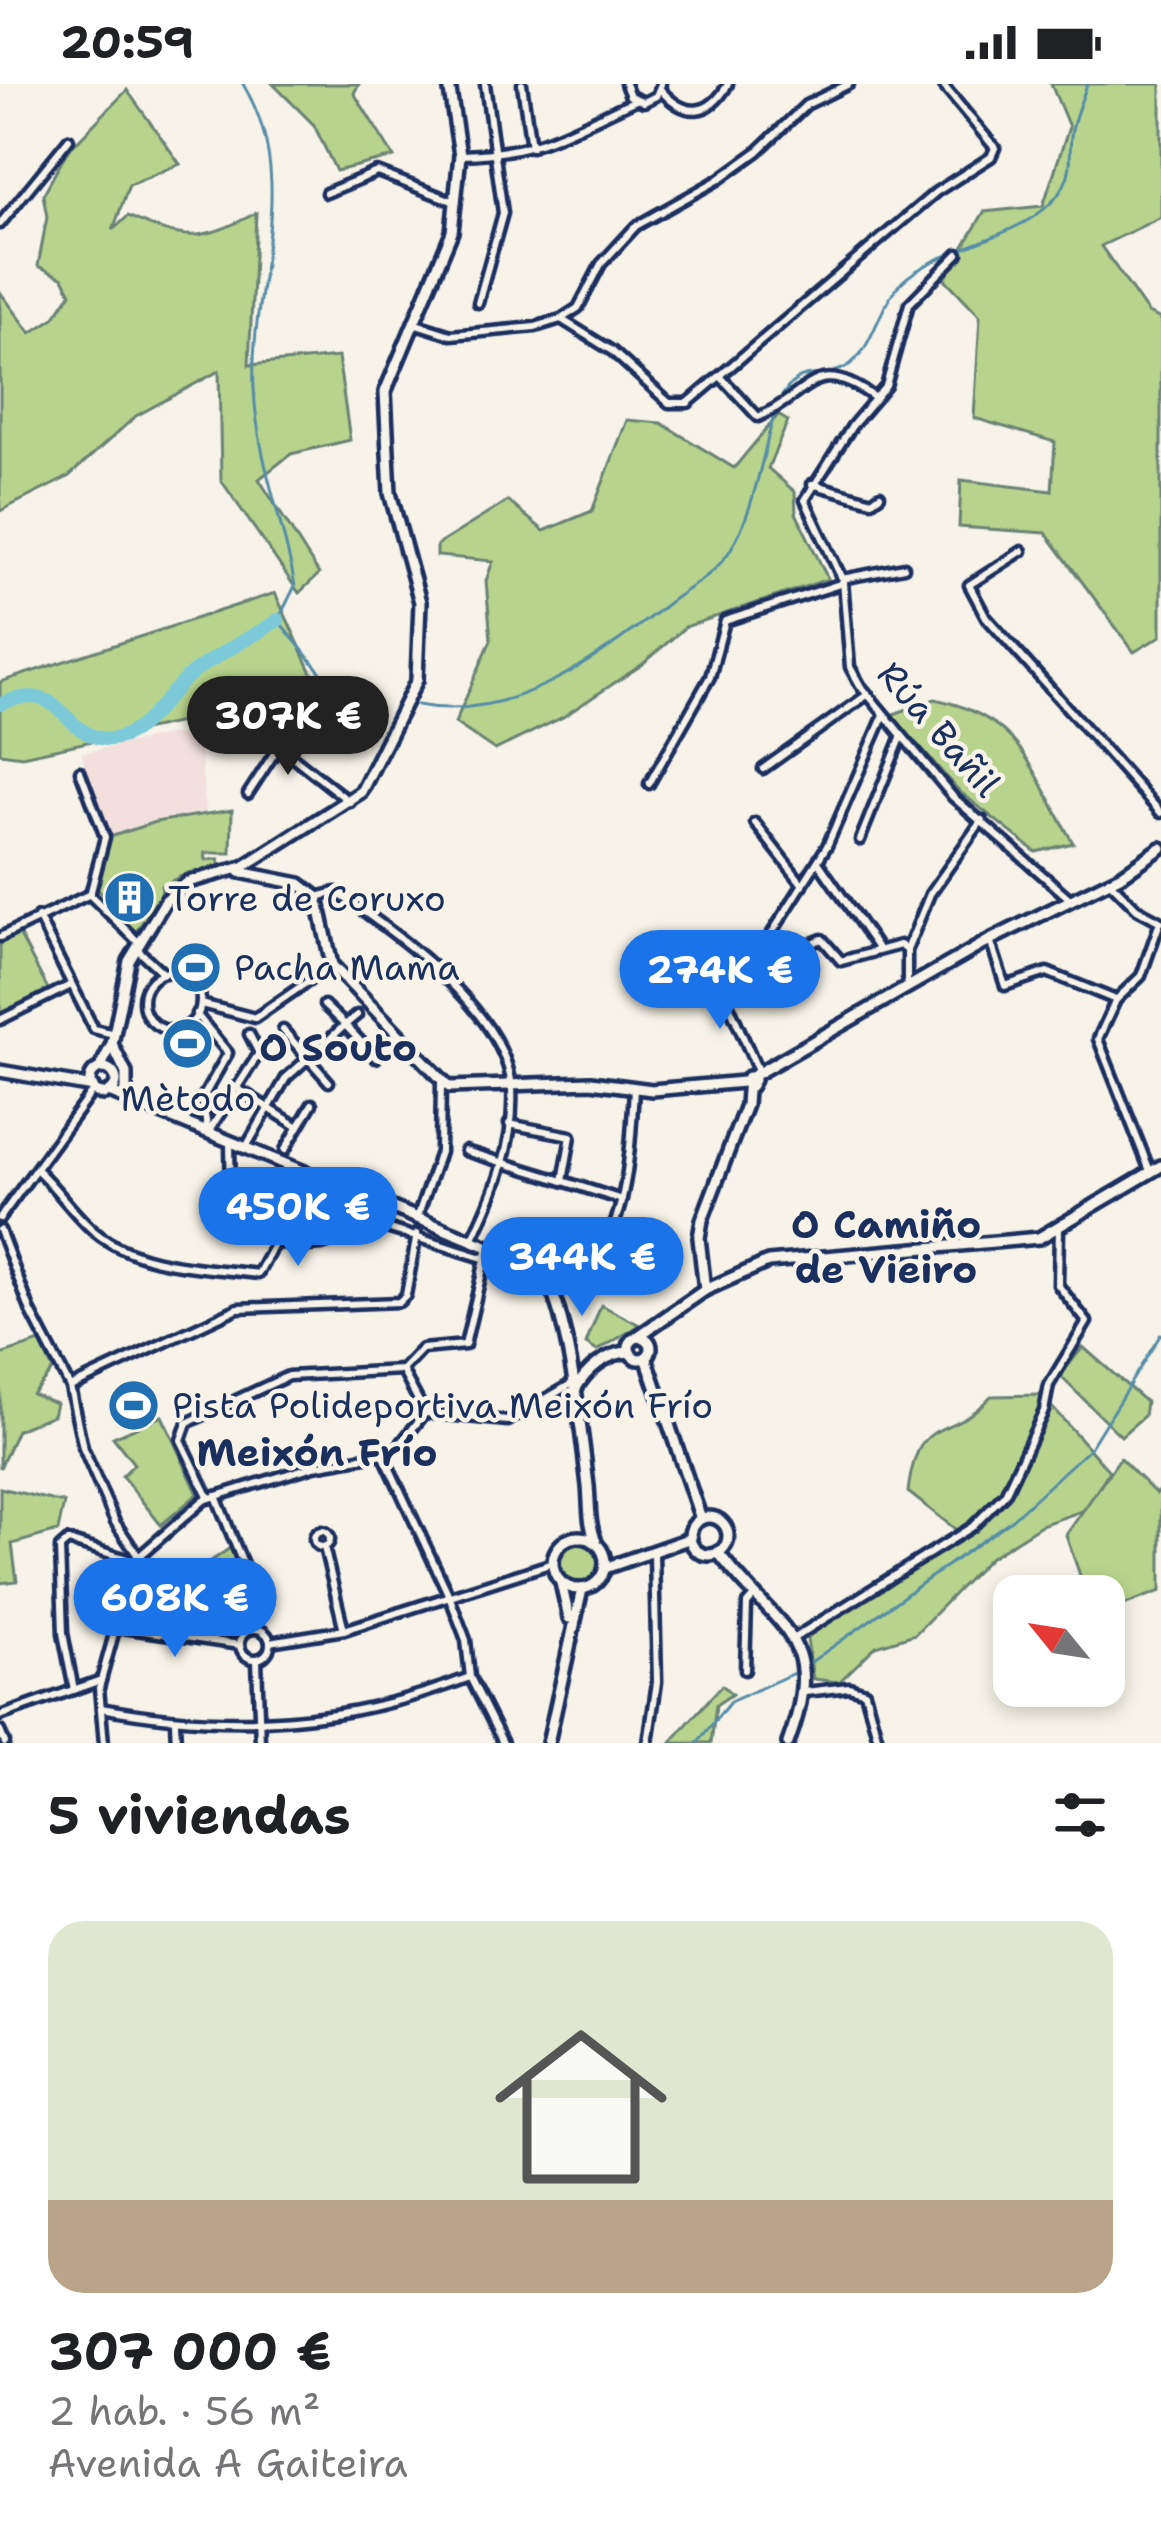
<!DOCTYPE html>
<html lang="es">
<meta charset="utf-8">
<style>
body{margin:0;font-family:"Shantell Sans",sans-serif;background:#f2f2f2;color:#202124;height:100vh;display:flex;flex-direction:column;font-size:45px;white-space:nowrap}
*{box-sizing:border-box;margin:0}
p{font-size:39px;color:#757577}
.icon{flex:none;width:66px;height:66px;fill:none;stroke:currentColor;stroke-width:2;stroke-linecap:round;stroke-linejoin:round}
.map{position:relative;height:1659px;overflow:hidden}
.details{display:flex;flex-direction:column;background:#fff;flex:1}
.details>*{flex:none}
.needle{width:78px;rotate:300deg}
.controls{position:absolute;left:993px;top:1491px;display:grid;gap:24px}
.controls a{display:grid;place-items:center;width:132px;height:132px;border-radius:24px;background:#fff;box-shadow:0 6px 18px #0003;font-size:60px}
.price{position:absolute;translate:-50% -102px;padding:0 27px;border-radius:42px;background:#1a73e8;color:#fff;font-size:39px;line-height:78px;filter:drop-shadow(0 3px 6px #0008)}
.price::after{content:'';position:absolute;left:50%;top:72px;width:36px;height:27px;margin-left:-18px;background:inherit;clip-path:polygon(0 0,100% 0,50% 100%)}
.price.current{background:#222;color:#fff}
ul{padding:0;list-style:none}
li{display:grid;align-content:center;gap:24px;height:636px;padding:0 48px}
li span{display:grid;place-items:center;height:372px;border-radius:36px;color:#555}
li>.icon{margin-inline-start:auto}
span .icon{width:216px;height:216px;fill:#fffc;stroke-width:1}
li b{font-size:51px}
h2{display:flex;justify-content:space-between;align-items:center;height:144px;padding:0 48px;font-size:51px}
.status{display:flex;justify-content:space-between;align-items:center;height:84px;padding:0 60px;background:#fff;direction:ltr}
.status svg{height:33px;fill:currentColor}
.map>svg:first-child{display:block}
.built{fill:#f3e0dd}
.green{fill:#b8d48c;stroke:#6a8275;stroke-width:3}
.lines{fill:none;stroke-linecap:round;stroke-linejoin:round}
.stream{stroke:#558ca8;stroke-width:3}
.river{stroke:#7ccad9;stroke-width:14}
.street-casing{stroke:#1b2f5e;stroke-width:15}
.secondary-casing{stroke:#1b2f5e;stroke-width:18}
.street{stroke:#f7f3e8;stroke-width:6}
.secondary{stroke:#f7f3e8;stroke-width:9}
.labels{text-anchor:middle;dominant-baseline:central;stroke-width:9;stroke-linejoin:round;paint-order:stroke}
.street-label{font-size:36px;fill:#1b2f5e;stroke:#f7f3e8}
.poi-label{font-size:36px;fill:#1b2f5e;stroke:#f7f3e8;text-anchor:start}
.neighbourhood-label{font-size:39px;font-weight:bold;fill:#1b2f5e;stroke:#f7f3e8}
</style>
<div class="status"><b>20:59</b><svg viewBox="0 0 49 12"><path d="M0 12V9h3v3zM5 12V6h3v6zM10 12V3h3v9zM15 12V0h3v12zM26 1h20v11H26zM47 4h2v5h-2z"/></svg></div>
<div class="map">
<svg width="1161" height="1659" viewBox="0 0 1161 1659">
<rect width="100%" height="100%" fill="#f7f3e8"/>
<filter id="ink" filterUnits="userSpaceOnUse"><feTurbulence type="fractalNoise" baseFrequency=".00833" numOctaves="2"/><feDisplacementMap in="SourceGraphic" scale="24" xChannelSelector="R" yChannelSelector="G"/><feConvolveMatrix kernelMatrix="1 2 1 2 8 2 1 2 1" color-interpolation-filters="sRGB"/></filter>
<g filter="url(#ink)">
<path class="built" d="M172,650l27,7 7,72 -99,25 -26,-85z"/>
<g class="green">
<path d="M273,0h86l-5,9 40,64 -58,14 -22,-46z"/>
<path d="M1051,0h110v133l-60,29 47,67 13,6v317l-27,16 -88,-119 -87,-6 2,-47 91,11 3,-49 -81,-24 6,-102 -35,-37 39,-67 59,-6 26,-79z"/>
<path d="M127,6l53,74 -51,21 -16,45 15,-14c58,26 72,26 128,-3l-7,152 89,-8 12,83 -59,14 -32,25 60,95 -20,19 -78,-113 -2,-109 -83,45 -68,61 -68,34v-219l31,41 23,-15 17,-25 -8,-15 -25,-12 9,-49 -4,-22 23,-42z"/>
<path d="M778,331l10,6 -20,47 27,24 1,21 32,66 -143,48 -42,37 -80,53 -68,33 -40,-27 36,-83 -5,-59 7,-20 -56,-5v-11l71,-44 36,30 48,-20 35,-91 34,3 73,45z"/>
<path d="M275,509l38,82 -9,66 -90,-26 -192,41 -22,-3v-71z"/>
<path d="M935,615c88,19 97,72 138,144l-37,9 -76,-60 -69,-77z"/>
<path d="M232,726l-1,43h-26l1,7 13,-1 1,8 -32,6 -27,13 1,7 -27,40 -38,-45 10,-50 48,-16z"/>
<path d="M19,850l30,57 -49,25v-72z"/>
<path d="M601,1221l39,20 -43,26 -11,-7z"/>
<path d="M40,1258l13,28 -21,24 24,9 -3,12 -36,15 -17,38v-113z"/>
<path d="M1083,1263l63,55 -2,14 -23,20 -61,-60z"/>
<path d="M1041,1311l68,76 -24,39 -44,15 -52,33 -74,76 -39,12 -37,36 -26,-3 -8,-53 154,-94 -51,-40c10,-82 39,-48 83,-96z"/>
<path d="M162,1332l36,78 -37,31 -39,-49 12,-12 -21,-27z"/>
<path d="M1120,1374l36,36 5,-7v104l-53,20 -4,-15h-10l-11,-12 -17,-49z"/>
<path d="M0,1404l64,15 -6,28 -46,13 5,37 -17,2z"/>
<circle cx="579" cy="1479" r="22"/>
<path d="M233,1462l14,58 -62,-10 3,-17z"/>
<path d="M722,1601l10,9 -16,11 -5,38h-41z"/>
</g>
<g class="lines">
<g class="stream">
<path d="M243,0c59,99 6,199 11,305 3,69 29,131 41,197l-17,34 44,54 38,22"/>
<path d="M778,319c23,-43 36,-19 68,-36 28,-16 32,-63 56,-85 39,-38 139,-45 163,-99 8,-17 4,-29 6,-46 1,-17 11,-36 16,-53"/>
<path d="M417,621c95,18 179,-46 249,-100 21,-17 48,-29 63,-53 26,-41 32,-94 46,-140"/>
<path d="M804,1583l206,-146 80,-73 71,-114"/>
<path d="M697,1659l33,-41 66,-30"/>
</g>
<path class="river" d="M0,620c64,-26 59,29 105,35 36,4 63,-47 86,-65 27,-21 59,-35 87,-54"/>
<defs>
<g id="street">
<path d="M522,0l9,63"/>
<path d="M625,0l5,12 14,6 12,-6 5,-12"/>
<path d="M660,5c25,30 50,27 68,-5"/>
<path d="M460,71c79,-1 108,-25 176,-55"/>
<path d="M326,109l51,-21 78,30"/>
<path d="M0,140l69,-85"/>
<path d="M958,170l-49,50 -23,82 -34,40 -47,74 38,81 7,86 10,18 93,112 117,102"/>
<path d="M478,219l25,-90 -18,-129"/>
<path d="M561,235l51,32 57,52h19l248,-211 55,-35 4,-9 -53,-64"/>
<path d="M413,239l38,12 84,-8 26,-8 17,-11 23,-44 35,-38 82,-46 39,-28 49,-47 43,-21"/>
<path d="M720,292l38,41c51,-21 55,-64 117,-19"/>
<path d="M812,400l60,17 8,-6"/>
<path d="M1022,467l-53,34 17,32 175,196"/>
<path d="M842,495l62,-12"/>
<path d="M231,654l48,8 71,56"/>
<path d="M763,685l104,-74"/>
<path d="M80,687l25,66 -15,58"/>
<path d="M649,700l61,-107 15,-56 118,-38"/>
<path d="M248,710l31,-48"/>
<path d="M755,739l48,62"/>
<path d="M860,756l41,-102"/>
<path d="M818,778l59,85"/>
<path d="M1110,798l27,27 24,13"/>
<path d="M90,811l48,47"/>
<path d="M317,813l19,-5c59,40 171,120 176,197 3,54 -17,104 -40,151"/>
<path d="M38,833l56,112 20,5"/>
<path d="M0,853l88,-42"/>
<path d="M990,856l15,46 42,-14 69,28"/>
<path d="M807,861l15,-6 19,22 59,-16 7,5v36"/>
<path d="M137,865l26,24"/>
<path d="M907,866l23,-56 52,-74"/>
<path d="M760,868l67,-106 56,-129"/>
<circle cx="172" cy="917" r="29"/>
<path d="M716,891l42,96"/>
<path d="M201,920l54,14 77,-53"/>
<path d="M324,921l21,20 12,-10"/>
<path d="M196,930l32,39 -26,46 6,33"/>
<path d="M0,936l71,-35"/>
<path d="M283,946l46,52"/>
<path d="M235,1003l62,39"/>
<path d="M209,1047l50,-78 -10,-19"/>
<path d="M230,1057l1,66 17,23 44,17 30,-2 55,-20 106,33"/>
<path d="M246,1063l40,-69 59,-53 31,33"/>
<path d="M285,1066l27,-46"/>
<path d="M465,1067l98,30 8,-45 -62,-12"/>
<path d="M37,1086c21,19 36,44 58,62 43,36 110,35 163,42l17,-31"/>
<path d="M1150,1087l-52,-132 18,-39 25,-24 19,-54"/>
<path d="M563,1097l59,19"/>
<path d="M0,1134l94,-129"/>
<path d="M417,1134l23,-66 1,-70"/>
<path d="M0,1146l31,82 39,75 13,61 32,74 23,34"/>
<path d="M552,1205l32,-10c44,-53 46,-124 50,-190"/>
<path d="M402,1286l23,43"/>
<path d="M70,1303l168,-79 161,-6 7,-7 11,-61"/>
<path d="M425,1329l83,8 63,-37"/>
<path d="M383,1370l67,144 16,42 4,37 33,66"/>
<path d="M216,1412l31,78 9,55"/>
<path d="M209,1414l-28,-58 6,-17 101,-47 114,-6 20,-21 43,-4 23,-98"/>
<circle cx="322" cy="1455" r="8"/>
<path d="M324,1463l20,83"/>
<path d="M116,1543l124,18"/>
<circle cx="255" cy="1560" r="15"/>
<path d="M794,1554l178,-111 33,-33 39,-83 5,-26 38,-63 -29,-37 1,-58"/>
<path d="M270,1558l74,-12 209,-67"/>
<path d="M257,1576l3,83"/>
<path d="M745,1586l2,-66 7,-8"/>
<path d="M74,1606l-11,-57 -3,-85 8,-7 66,20"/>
<path d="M805,1608l44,-5 16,5 14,51"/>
<path d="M101,1624c129,24 246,17 369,-31"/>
<path d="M0,1632l101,-36"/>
<path d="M175,1638l1,21"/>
<path d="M0,1647l5,12"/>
<path d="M104,1659l-5,-55 35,-127 70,-61 110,-34 69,-12 15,-7 27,-34"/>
<path d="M648,1659l9,-61 -3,-128"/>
</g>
<g id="secondary">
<path d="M240,788l60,12 17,13 15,68 117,122 142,-5 61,8 91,-8"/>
<path d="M112,960l14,29v19"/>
<path d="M100,984l12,-24 17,-83 37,-61 22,-18 55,-15 118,-75 56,-112 3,-78 -30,-109 -5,-101 67,-160 8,-77 -11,-71"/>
<circle cx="103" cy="997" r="13"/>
<path d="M0,987l93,16"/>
<path d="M751,993l239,-137 132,-65 39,-27"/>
<path d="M109,1008l394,161 43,27c22,32 37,162 42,206 2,21 0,36 8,56"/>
<path d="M705,1206l-6,-52 3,-18 44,-115 2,-28 6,3 -4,7"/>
<circle cx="640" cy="1264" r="11"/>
<path d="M637,1253l68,-47 63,-28 271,-24 122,-72"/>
<path d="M646,1273l55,162"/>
<path d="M575,1306c11,-20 32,-38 55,-38"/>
<circle cx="709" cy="1452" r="19"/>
<circle cx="579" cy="1479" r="26"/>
<path d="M718,1468c58,78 111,82 70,191"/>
<path d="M605,1484l86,-30"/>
<path d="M561,1499l8,35"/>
<path d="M548,1659l34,-154"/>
</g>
</defs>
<use href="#street" class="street-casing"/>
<use href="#secondary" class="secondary-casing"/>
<use href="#street" class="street"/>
<use href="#secondary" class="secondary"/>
</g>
</g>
<defs>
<symbol id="building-disc" viewBox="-11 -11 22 22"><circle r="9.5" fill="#1f6fb2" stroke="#f7f3e8"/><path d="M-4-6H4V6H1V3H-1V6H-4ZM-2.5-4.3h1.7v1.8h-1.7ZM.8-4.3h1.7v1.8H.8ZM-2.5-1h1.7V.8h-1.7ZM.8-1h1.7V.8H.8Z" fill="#fff"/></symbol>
<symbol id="stadium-disc" viewBox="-11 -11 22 22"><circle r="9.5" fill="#1f6fb2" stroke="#f7f3e8"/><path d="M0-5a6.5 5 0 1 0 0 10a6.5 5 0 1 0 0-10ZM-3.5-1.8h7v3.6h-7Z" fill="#fff"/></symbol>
</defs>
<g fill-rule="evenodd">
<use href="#building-disc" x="100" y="784" width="59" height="59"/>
<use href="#stadium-disc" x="166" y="854" width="59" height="59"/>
<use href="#stadium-disc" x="158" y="930" width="59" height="59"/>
<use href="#stadium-disc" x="104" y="1292" width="59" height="59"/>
</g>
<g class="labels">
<g class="street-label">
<text transform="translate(939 645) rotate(49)">Rúa Bañil</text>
</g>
<g class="poi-label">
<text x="168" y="814">Torre de Coruxo</text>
<text x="234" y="883">Pacha Mama</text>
<text x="188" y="1014" text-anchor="middle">Mètodo</text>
<text x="172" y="1321">Pista Polideportiva Meixón Frío</text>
</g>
<g class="neighbourhood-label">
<text x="338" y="963">O Souto</text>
<text x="886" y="1140">O Camiño<tspan x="886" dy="45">de Vieiro</tspan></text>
<text x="317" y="1368">Meixón Frío</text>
</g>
</g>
</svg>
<div class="controls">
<a><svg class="needle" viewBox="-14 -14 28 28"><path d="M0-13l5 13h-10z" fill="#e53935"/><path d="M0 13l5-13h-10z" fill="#757577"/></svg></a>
</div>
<b class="price current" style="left:288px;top:694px">307K €</b>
<b class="price" style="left:720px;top:948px">274K €</b>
<b class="price" style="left:298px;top:1185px">450K €</b>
<b class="price" style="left:582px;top:1235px">344K €</b>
<b class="price" style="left:175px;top:1576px">608K €</b>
</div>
<section class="details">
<h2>5 viviendas<svg class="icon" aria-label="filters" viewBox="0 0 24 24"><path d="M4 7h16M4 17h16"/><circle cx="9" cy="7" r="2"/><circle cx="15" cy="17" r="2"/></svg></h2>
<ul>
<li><span style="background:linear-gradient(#dfe7d0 75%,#b9a48a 0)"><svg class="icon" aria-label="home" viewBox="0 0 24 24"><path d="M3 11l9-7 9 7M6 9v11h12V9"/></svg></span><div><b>307 000 €</b><p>2 hab. · 56 m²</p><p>Avenida A Gaiteira</p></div></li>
</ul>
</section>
